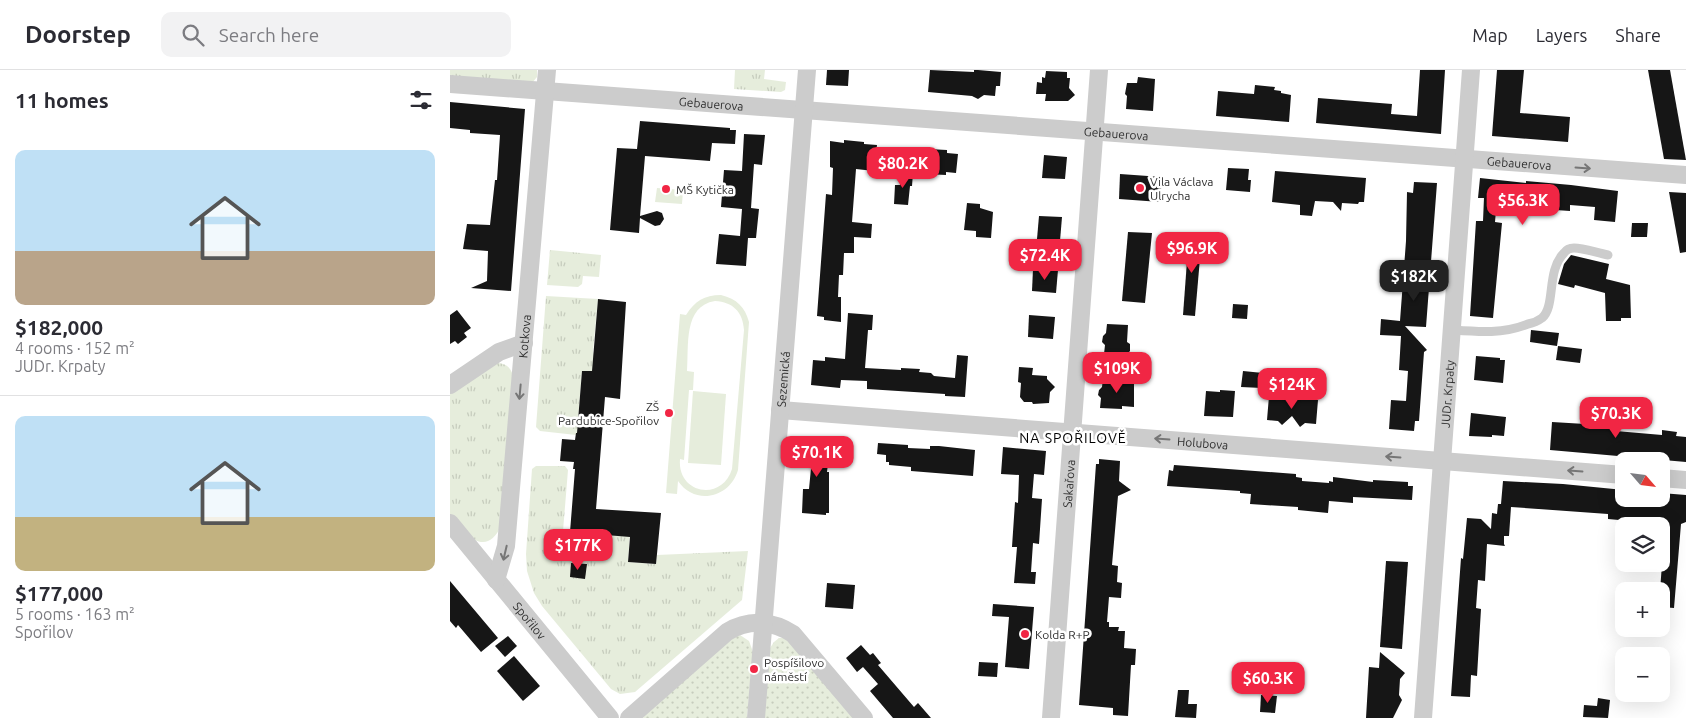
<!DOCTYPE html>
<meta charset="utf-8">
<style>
body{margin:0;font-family:Ubuntu,sans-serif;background:#f2f2f3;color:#2b2b33;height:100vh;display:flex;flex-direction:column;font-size:19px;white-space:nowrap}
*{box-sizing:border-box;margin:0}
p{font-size:16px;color:#7c7c81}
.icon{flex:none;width:28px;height:28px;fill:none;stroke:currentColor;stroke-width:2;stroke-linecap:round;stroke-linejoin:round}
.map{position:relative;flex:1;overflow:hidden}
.side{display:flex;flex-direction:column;background:#fff;width:450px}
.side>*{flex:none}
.needle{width:32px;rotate:118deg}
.buttons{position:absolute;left:1165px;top:382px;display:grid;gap:10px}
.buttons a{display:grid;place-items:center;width:55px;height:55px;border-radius:10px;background:#fff;box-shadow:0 5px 20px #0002;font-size:25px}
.price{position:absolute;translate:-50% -42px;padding:0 11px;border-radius:10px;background:#f12644;color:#fff;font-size:16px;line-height:32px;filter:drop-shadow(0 1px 2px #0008)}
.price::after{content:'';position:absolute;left:50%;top:30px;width:15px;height:11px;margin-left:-8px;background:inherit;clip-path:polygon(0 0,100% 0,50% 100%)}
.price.selected{background:#222;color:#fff}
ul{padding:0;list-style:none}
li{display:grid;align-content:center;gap:10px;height:265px;padding:0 15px}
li+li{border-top:1px solid #e1e1e2}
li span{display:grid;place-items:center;height:155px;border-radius:10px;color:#555}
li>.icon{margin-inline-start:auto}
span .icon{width:90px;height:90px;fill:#fffc;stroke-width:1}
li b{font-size:21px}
h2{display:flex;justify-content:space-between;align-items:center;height:60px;padding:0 15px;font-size:21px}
header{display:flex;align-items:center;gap:30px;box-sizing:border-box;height:70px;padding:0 25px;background:#fff;border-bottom:1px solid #e1e1e2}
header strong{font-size:24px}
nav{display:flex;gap:28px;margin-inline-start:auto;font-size:18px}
.search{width:350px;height:45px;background:#f2f2f3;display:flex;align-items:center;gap:12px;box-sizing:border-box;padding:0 18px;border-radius:10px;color:#7c7c81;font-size:19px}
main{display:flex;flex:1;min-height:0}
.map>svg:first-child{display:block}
.grass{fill:url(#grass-tufts)}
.park{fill:url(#park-dots)}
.pitch{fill:#e6eddc;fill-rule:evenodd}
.building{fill:#161616}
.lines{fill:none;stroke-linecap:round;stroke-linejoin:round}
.service{stroke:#ccc;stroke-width:9}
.minor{stroke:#ccc;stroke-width:18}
.oneway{stroke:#767676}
.poi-dot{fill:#f12644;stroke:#fff;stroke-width:2}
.labels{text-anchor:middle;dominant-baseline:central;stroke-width:5;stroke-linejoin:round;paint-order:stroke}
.street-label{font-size:12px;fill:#2f2f2f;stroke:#fff}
.poi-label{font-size:12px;fill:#2f2f2f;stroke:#fff;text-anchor:start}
.neighbourhood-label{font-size:14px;letter-spacing:1px;fill:#000;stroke:#fff}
</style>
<header>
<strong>Doorstep</strong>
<div class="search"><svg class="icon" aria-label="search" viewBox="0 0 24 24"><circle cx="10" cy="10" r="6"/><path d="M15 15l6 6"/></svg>Search here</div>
<nav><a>Map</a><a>Layers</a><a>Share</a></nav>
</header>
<main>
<section class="side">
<h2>11 homes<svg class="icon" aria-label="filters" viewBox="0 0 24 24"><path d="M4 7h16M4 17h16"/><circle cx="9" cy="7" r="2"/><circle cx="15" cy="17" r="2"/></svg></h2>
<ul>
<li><span style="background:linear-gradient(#bfe0f5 65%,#b9a48a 0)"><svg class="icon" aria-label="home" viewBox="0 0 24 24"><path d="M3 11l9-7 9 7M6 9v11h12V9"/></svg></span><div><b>$182,000</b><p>4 rooms · 152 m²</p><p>JUDr. Krpaty</p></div></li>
<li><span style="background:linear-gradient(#bfe0f5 65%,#c2b280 0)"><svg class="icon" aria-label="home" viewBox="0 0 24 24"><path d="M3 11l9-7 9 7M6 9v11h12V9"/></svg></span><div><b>$177,000</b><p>5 rooms · 163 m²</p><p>Spořilov</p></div></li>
</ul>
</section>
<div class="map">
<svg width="1236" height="648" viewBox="0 0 1236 648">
<defs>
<pattern id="grass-tufts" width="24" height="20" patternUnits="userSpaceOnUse" patternTransform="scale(1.25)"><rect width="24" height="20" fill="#e6eddc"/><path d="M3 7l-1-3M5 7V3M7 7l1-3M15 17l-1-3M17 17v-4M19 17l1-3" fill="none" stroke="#c6ccbd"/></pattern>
<pattern id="park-dots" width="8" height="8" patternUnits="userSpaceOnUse" patternTransform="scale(1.25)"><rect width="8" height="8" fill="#e6eddc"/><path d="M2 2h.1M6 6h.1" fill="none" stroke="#c6ccbd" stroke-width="1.8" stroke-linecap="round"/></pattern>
</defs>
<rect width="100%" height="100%" fill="#fff"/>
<g class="grass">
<path d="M0,0h87v7l-5,6 -82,-4z"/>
<path d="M285,0h30l-1,9 22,3 -1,8 -4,2 -47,-3z"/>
<path d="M100,180l51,5 -2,22 -16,-1 -1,8 -4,3 -31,-2z"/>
<path d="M96,226l52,3 -5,52 5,21 -16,-1 -5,62 -1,2 -36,-4 -4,-4z"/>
<path d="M48,293c11,1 14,7 16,17l-12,144c-16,36 -36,10 -52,-7v-123z"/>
<path d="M86,396h29l3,4 -5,61 46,4 21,-2 -2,29 28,2 1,-9 91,-4 -6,49 -107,92 -15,2 -9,-5 -69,-83 -8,-13 -7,-22 -1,-17 6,-85z"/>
</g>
<g class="park">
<path d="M290,565l9,6 4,11 -6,66h-104l3,-6 77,-71z"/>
<path d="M329,568h7l72,80h-95l5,-67 6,-9z"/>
</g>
<g class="pitch">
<path d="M207,118l26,2 -1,14 -27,-2z"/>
<path d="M271,225c16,4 24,12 28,27l-11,148c-8,28 -43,36 -60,11l-1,13 -11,-1 14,-179 6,1c9,-14 18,-20 35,-20zM265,231c18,1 28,11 29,29l-12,139c-10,33 -55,25 -52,-10l4,1 5,-70h4l1,-18 -7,-1c2,-25 -4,-65 28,-70z"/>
<path d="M243,321l33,3 -5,71 -33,-2z"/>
</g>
<g class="building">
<path d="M377,0h22l-1,16 -22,-1z"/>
<path d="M480,0l44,2v-2h4l23,2 -1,14h-4l-1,10 -11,-1 -6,4 -6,-3 -44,-4z"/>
<path d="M970,0h25l-4,64 -125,-11 2,-25 74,6 -1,10 26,2z"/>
<path d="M1047,0h27l-4,43 50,4 -2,25 -76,-6z"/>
<path d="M1198,0h22l16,90 -22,-1z"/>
<path d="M596,1l21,1v6h3l-1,10 6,7 -7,6h-23l1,-7h-10l1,-12 5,1v-6l3,1z"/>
<path d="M688,7l17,2 -2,32 -27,-2 1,-13 -2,-2 2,-11h10z"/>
<path d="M805,15l20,2 -1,3 7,1v2l10,2 -2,27 -73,-6 2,-25 36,3z"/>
<path d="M0,32l75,7 -14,182 -40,-3 16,-7 1,-30 -25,-2 4,-25 23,1 5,-45h2l3,-45 -30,-2v-3l-20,-2z"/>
<path d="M190,51l90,7v2h6l-1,14 -23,-1 -2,18 -65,-5 -5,60 17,-5 5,2 2,6 -4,6 -5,1 -15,-8 -1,15 -29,-3 7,-82 20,1z"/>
<path d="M294,64l21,1 -3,30 -8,-1 -3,44 8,1 -3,29h-8l-2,28 -30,-2 3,-30 21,2 2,-27 -21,-2 3,-37 18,1z"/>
<path d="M394,70l20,2v2l13,1 -3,26 -18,-2 -4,53 20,2 -1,14 -17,-1v16h-10l-1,22h-4l-1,22h3v25l-17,-2v-3l-7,-1 9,-122 6,1 1,-27 -3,-1v-26l14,2z"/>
<path d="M478,79l19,1v3l11,1 -2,19 -10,-1v3l-20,-1z"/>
<path d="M594,85l23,2 -2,22 -23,-1z"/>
<path d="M778,98l21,1 -1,11h3l-1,12 -24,-2z"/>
<path d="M825,101l91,7 -2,24h-5l-1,2 -16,-1 -1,8 -8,-9 -18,-1 -3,15 -12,-1v-10l-28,-3z"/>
<path d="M450,102l13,1 -1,13h-2l-2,19 -14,-1 1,-19h5z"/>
<path d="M670,104l42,3 -2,25 -41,-3z"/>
<path d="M1030,108l46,5v-2l45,4 47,6 -3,31 -21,-2 1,-13 -25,-2v6l-29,-2 -17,-2 1,-6 -28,-2 -2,23 7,1 -9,95 -23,-2 6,-95h7l1,-23h-6z"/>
<path d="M964,112l23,1 -11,144 -21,-1 22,24 -3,2 -5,69h-4l-1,10 -25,-2 2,-29 15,1 2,-30 -9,-1 2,-34 -21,-1 1,-16 19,2 6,-80 1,-49 6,1z"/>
<path d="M1219,122l17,1v59l-6,1z"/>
<path d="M517,133l13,1v4l13,4 -2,26 -15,-1v-6l-12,-1z"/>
<path d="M589,146l23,1 -2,24 -23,-2z"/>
<path d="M1182,153h16l-1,14h-16z"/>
<path d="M678,162l24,1 -7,70 -23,-2z"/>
<path d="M739,164l13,1 -7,81 -12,-1z"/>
<path d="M1121,185l38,9 -3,15 24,6 1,33h-10v3h-15l-1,-28 -30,-8 -1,3 -16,-4 6,-20z"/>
<path d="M583,199l25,1 -2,23 -24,-2z"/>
<path d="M148,229l28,3 -6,97 -15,-2 -9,112 65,4 -5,51 -28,-2 2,-25 -60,-5 5,-63h-2l1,-7 -14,-1 2,-22 13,1 1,-7h1l5,-62h10z"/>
<path d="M783,234l15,1 -1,14 -15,-1z"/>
<path d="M7,240l14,18 -7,5 3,4 -9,7 -3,-3 -5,3v-29z"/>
<path d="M398,243l25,2 -1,15h-4l-3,38 36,2v-2l19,1 -1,3 12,1 3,3 21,2 2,-23 11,1 -3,41 -20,-1v-2l-78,-5v-8l-26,-1 -1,8 -29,-3 2,-25 12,1v-4l20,2z"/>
<path d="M579,245l26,2 -2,22 -25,-2z"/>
<path d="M657,254l21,1 -1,17 3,2v7l-13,13 1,-9 -14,-1 1,-9 -3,-3 1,-6 3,-3z"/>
<path d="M1081,260l28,3 -2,13 -27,-4z"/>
<path d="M1108,276l24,3 -2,14 -24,-3z"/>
<path d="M1026,286l24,2v2h5l-2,23 -29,-3z"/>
<path d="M569,297l14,1 -1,7 15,1v3l8,8 -5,5 -1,11 -16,1 -1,-2h-8l-4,-5 1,-14 -3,-1z"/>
<path d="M793,301l20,2 -1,15 -21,-1z"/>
<path d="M653,308l31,2v27l-12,-1v3l-22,-1 1,-10 -3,-3 1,-5 3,-3z"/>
<path d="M770,320l15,1 -2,26 -29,-1 2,-25 14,1z"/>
<path d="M819,326l49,4 -2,24 -11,-1 -5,4 -8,-11 -10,9 -4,-4 -11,-1z"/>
<path d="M1155,329l14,1 -3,31 46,4v-5l15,2 -1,4 10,1v25l-136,-12 2,-28 50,3z"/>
<path d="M1021,343l35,4 -2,19 -12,-1v2l-23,-1z"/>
<path d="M357,367l21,2v7h2l-3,26h2v41h-3v2l-24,-2 1,-24h6l3,-31h-7z"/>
<path d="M428,373l30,2v3l22,1v-3h9l36,4 -2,26 -62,-5v-4l-22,-2v-3h-3v-7l-9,-1z"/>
<path d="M553,377l43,4 -2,24 -10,-1 -2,24 10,1 -3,45 -6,-1 -2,29h5l-1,12 -21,-1 3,-36h-5l3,-45 3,1 1,-28 -18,-1z"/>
<path d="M649,389l21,2 -1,20 12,9 -13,6 -6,69 6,1 -1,16 5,1 -1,15 -12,-1 -2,25h2v5h10l-1,4h7l-1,17 12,1 -1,16h-4l-3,51 -15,-1v-7l-34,-3 17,-241h3z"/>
<path d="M724,395l122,9v3l6,1v3l27,2v-2l4,1v-5l40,5v-2l35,2v4h5l-1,14 -59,-3v6l-24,-2 -1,12 -30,-3v-3l-48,-3 1,-10 -11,-1v-2l-73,-5 2,-16 4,1z"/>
<path d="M1053,411l60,3 61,6v9h37v-6l25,2v27l-5,2 -7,84 -13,-1v-16h-1l5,-68 -24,-3v2l-33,-3v-5l-97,-7 -2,29h-5v8l1,2 -18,-2 -2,37 -7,-1 -2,28 5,1 -4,67 -6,-1 -1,22 -19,-1 10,-138 2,1 4,-41 14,1 10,10 1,-16 5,1 1,-10h3z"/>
<path d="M936,491l22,1 -6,87 -22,-2z"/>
<path d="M121,493l16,1 -2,15 -15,-2z"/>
<path d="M0,511l48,57 -17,14 -23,-27 -2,3 -6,-7z"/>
<path d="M377,513l28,2 -2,24 -28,-2z"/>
<path d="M543,534l41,3 -5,62 -24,-2 4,-50 -17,-1z"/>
<path d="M58,566l9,10 -12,11 -10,-11z"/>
<path d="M411,575l9,10 3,-2 8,10 -3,2 36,42 4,-4 13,15h-38l-23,-27 8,-7 -15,-17 -6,5 -11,-14z"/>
<path d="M930,582l25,21 -5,6 -1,16 3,5 -9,18h-27l3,-51 10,1z"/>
<path d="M64,586l26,30 -17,15 -26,-30z"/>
<path d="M529,592l19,1 -1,14 -19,-1z"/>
<path d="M728,620h11l-1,14h9l-1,14 -21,-1z"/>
<path d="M811,625l16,1 -2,17 -15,-1z"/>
<path d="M1148,628l12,2 -2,18 -25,-1 1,-12 13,1z"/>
</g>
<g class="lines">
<path class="service" d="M1002,260c27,2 51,4 76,-6 5,-1 10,-3 14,-6 14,-12 4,-47 22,-65 2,-3 6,-5 10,-5 10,0 23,5 34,7"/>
<g class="minor">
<path id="s1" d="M0,14l1236,91"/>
<path d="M0,315l49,-33 25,-9"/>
<path id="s2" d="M330,340l844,65"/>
<path d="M1211,408l25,2"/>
<path id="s3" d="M0,453l160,195"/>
<path id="s4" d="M46,510l10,-34 41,-476"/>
<path d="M179,648l98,-86c21,-13 45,-12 66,2l71,84"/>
<path id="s5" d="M306,648l51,-648"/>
<path id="s6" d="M601,648l48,-648"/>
<path id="s7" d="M973,648l48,-648"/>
</g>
</g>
<defs><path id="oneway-shaft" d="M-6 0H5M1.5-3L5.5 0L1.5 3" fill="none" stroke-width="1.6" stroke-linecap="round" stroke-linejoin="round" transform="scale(1.25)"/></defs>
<g class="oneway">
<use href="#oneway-shaft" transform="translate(1133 98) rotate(4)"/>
<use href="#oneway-shaft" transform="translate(70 322) rotate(95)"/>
<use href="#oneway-shaft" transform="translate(712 369) rotate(-176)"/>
<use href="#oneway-shaft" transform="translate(943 387) rotate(-176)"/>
<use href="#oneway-shaft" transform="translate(1125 401) rotate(-176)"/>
<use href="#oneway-shaft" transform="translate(55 483) rotate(103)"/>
</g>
<g class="poi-dot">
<circle cx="690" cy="118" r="5"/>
<circle cx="216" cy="119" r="5"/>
<circle cx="219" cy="343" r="5"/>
<circle cx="575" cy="564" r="5"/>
<circle cx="304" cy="599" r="5"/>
</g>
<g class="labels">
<g class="street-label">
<text stroke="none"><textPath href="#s1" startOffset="262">Gebauerova</textPath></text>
<text stroke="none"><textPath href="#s1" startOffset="668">Gebauerova</textPath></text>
<text stroke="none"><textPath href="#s1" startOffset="1072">Gebauerova</textPath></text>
<text stroke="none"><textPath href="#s4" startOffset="246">Kotkova</textPath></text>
<text stroke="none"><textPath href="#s5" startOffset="340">Sezemická</textPath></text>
<text stroke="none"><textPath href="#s7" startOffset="325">JUDr. Krpaty</textPath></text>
<text stroke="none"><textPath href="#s2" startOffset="424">Holubova</textPath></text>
<text stroke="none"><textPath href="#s6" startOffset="235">Sakařova</textPath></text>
<text stroke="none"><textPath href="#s3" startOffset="126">Spořilov</textPath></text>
</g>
<g class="poi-label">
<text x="700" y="111">Vila Václava<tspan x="700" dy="14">Ulrycha</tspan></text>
<text x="226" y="119">MŠ Kytička</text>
<text x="209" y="336" text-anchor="end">ZŠ<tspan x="209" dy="14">Pardubice-Spořilov</tspan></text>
<text x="585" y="564">Kolda R+P</text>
<text x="314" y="592">Pospíšilovo<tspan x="314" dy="14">náměstí</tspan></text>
</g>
<g class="neighbourhood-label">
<text x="623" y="368">NA SPOŘILOVĚ</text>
</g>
</g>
</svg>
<div class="buttons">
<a><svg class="needle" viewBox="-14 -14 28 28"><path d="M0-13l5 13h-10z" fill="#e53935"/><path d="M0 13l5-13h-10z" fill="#7c7c81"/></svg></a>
<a><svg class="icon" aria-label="layers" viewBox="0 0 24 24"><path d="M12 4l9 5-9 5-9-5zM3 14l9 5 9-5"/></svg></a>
<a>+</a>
<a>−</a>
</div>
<b class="price" style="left:453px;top:119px">$80.2K</b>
<b class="price" style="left:1073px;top:156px">$56.3K</b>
<b class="price" style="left:742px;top:204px">$96.9K</b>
<b class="price" style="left:595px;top:211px">$72.4K</b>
<b class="price selected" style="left:964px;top:232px">$182K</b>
<b class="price" style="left:667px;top:324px">$109K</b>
<b class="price" style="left:842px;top:340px">$124K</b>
<b class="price" style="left:1166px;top:369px">$70.3K</b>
<b class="price" style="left:367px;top:408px">$70.1K</b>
<b class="price" style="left:128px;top:501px">$177K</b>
<b class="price" style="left:818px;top:634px">$60.3K</b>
</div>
</main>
